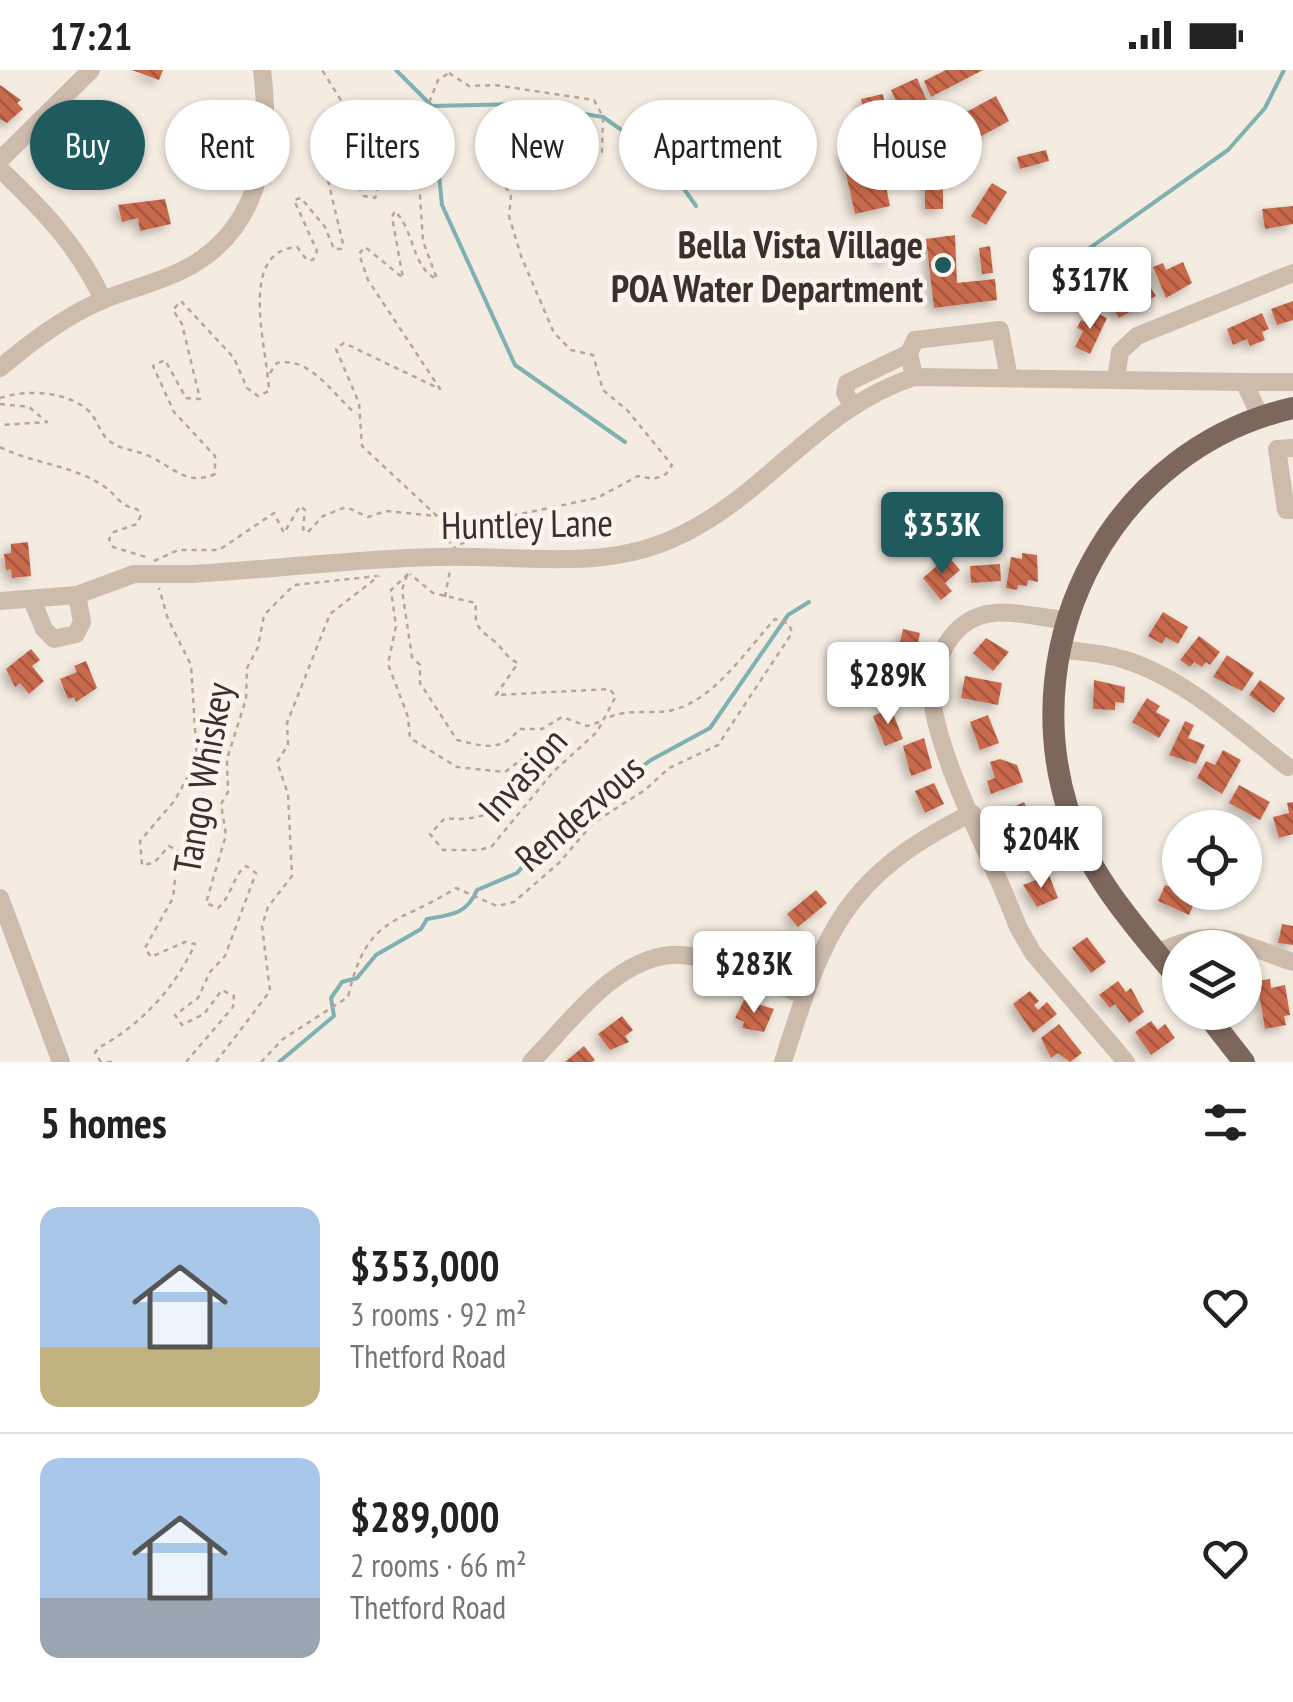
<!DOCTYPE html>
<meta charset="utf-8">
<style>
body{margin:0;font-family:"PT Sans Narrow",sans-serif;background:#f2f2f2;color:#222;height:100vh;display:flex;flex-direction:column;font-size:38px;white-space:nowrap}
*{box-sizing:border-box;margin:0}
p{font-size:32px;color:#767676}
.icon{flex:none;width:55px;height:55px;fill:none;stroke:currentColor;stroke-width:2;stroke-linecap:round;stroke-linejoin:round}
.map{position:relative;height:992px;overflow:hidden}
.sheet{display:flex;flex-direction:column;background:#fff;flex:1}
.sheet>*{flex:none}
.guide{position:absolute;left:30px;top:30px;width:1235px;height:90px;display:flex;gap:20px}
.fabs{position:absolute;left:1162px;top:740px;display:grid;gap:20px}
.fabs a{display:grid;place-items:center;width:100px;height:100px;border-radius:50%;background:#fff;box-shadow:0 2px 8px #0004;font-size:50px}
.price{position:absolute;translate:-50% -85px;padding:0 22px;border-radius:10px;background:#fff;color:#222;font-size:32px;line-height:65px;filter:drop-shadow(0 2px 5px #0008)}
.price::after{content:'';position:absolute;left:50%;top:60px;width:30px;height:22px;margin-left:-15px;background:inherit;clip-path:polygon(0 0,100% 0,50% 100%)}
.price.current{background:#1f5a5e;color:#fff}
ul{padding:0;list-style:none}
li{display:flex;align-items:center;gap:30px;height:250px;padding:0 40px}
li+li{border-top:2px solid #e0e0e0}
li span{display:grid;place-items:center;flex:none;width:280px;height:200px;border-radius:20px;color:#555}
li>.icon{margin-inline-start:auto}
span .icon{width:120px;height:120px;fill:#fffc;stroke-width:1}
li b{font-size:42px}
h2{display:flex;justify-content:space-between;align-items:center;height:120px;padding:0 40px;font-size:42px}
.pill{padding:0 35px;border-radius:45px;background:#fff;box-shadow:0 2px 8px #0004;font-size:35px;line-height:90px}
.pill.current{background:#1f5a5e;color:#fff}
.status{display:flex;justify-content:space-between;align-items:center;height:70px;padding:0 50px;background:#fff;direction:ltr}
.status svg{height:28px;fill:currentColor}
.map>svg:first-child{display:block}
.lines{fill:none;stroke-linecap:round;stroke-linejoin:round}
.stream{stroke:#7fb0b2;stroke-width:4}
.building{fill:url(#building-back-hatch);filter:url(#shadow)}
.path{stroke:#b9a596;stroke-width:2.5;stroke-dasharray:5 5;stroke-linecap:butt}
.minor{stroke:#cdbbac;stroke-width:18}
.major{stroke:#7d675c;stroke-width:22}
.poi-dot{fill:#1f5a5e;stroke:#fbf5ee;stroke-width:4}
.labels{text-anchor:middle;dominant-baseline:central;stroke-width:9;stroke-linejoin:round;paint-order:stroke}
.poi-label{font-size:38px;font-weight:bold;fill:#3b302b;stroke:#fbf5ee;text-anchor:end}
.street-label{font-size:38px;fill:#3b302b;stroke:#fbf5ee}
</style>
<div class="status"><b>17:21</b><svg viewBox="0 0 49 12"><path d="M0 12V9h3v3zM5 12V6h3v6zM10 12V3h3v9zM15 12V0h3v12zM26 1h20v11H26zM47 4h2v5h-2z"/></svg></div>
<div class="map">
<svg width="1293" height="992" viewBox="0 0 1293 992">
<defs>
<pattern id="building-back-hatch" width="6" height="6" patternUnits="userSpaceOnUse" patternTransform="scale(2.5)"><rect width="6" height="6" fill="#c8694b"/><path d="M-1 5l2 2M0 0l6 6M5-1l2 2" fill="none" stroke="#a4573f"/></pattern>
<filter id="shadow"><feDropShadow dx="-4.5" dy="4.5" stdDeviation="5" flood-color="#0004"/></filter>
</defs>
<rect width="100%" height="100%" fill="#f4ebe1"/>
<g class="lines">
<g class="stream">
<path d="M396,0l36,36 10,99 73,160 110,77"/>
<path d="M432,36l91,-2 80,13 60,42 33,47"/>
<path d="M1070,192l158,-112 37,-42 19,-38"/>
<path d="M279,992l55,-46 -3,-18 11,-16 15,-4 19,-23 45,-26 6,-10c25,-4 40,-5 50,-29l40,-17 25,-29 60,-48 49,-36 59,-32 78,-113 21,-13"/>
</g>
</g>
<g class="building">
<path d="M132,0h31l-4,10z"/>
<path d="M946,0h37l-52,27 -7,-16z"/>
<path d="M917,8l11,25 -26,11 -11,-24z"/>
<path d="M0,15l21,15 -4,3 6,6 -16,14 -7,-4z"/>
<path d="M883,24l2,11 -22,5 -2,-11z"/>
<path d="M996,26l13,25 -50,27 -13,-25z"/>
<path d="M76,67l8,8 8,-8 10,10 -35,32 -14,-20z"/>
<path d="M877,74l13,62 -35,8 -14,-62z"/>
<rect x="925" y="74" width="18" height="65"/>
<path d="M1046,80l3,11 -29,8 -3,-12z"/>
<path d="M992,113l15,9 -21,33 -15,-9z"/>
<path d="M165,129l6,25 -31,7 -2,-13 -16,4 -4,-17z"/>
<path d="M1293,136v18l-28,5 -3,-20z"/>
<path d="M955,165l2,48 38,-4 2,21 -63,8 -8,-69z"/>
<path d="M888,175l1,15 -11,1 -2,-14z"/>
<path d="M990,176l3,27 -11,1 -3,-26z"/>
<path d="M1183,192l9,21 -26,15 -13,-31 10,-4 3,7z"/>
<path d="M1145,209l11,17 -37,22 -10,-17z"/>
<path d="M1293,231v19l-16,5 -6,-16z"/>
<path d="M1093,241l14,7 -17,36 -15,-7 8,-16 -6,-3 4,-8 6,3z"/>
<path d="M1262,243l7,16 -7,3 3,8 -15,6 -3,-7 -14,6 -6,-16z"/>
<path d="M28,472l3,34 -19,2 -1,-9 -5,1 -2,-16 7,-1v-9z"/>
<path d="M1022,483l15,2 1,27 -10,-2 -1,6 -9,-1 -1,5 -11,-2 5,-31 11,2z"/>
<path d="M948,486l12,14 -15,13 7,8 -11,9 -18,-22z"/>
<path d="M1000,494l1,17 -30,2 -1,-17z"/>
<path d="M1163,542l25,15 -10,17 -12,-7 -4,7 -14,-8z"/>
<path d="M903,559l17,4 -6,32 -18,-4z"/>
<path d="M1199,566l21,16 -10,13 -4,-3 -4,5 -8,-5 -4,5 -10,-7z"/>
<path d="M986,568l23,14 -16,19 -20,-18z"/>
<path d="M31,579l9,11 -8,6 12,15 -15,13 -9,-11 -5,4 -9,-18z"/>
<path d="M1227,585l27,18 -12,18 -29,-14z"/>
<path d="M86,591l11,27 -21,14 -2,-5 -6,2 -8,-20 17,-7 -3,-6z"/>
<path d="M965,606l37,7 -4,22 -37,-7z"/>
<path d="M1094,610l31,7 -1,16 -9,-1v8l-22,-1z"/>
<path d="M1260,610l25,18 -11,15 -25,-18z"/>
<path d="M1147,628l13,8 -4,6 14,8 -11,18 -27,-16z"/>
<path d="M891,638l12,31 -18,7 -12,-30z"/>
<path d="M988,645l11,28 -19,7 -10,-28z"/>
<path d="M1185,651l9,4 -6,13 17,7 -9,19 -27,-9z"/>
<path d="M924,668l8,30 -21,8 -8,-30z"/>
<path d="M1223,680l18,10 -19,34 -25,-16 9,-17 9,4z"/>
<path d="M1000,689l17,6 6,17 -32,12 -4,-13 8,-3 -5,-16z"/>
<path d="M934,713l10,21 -19,9 -10,-22z"/>
<path d="M1239,715l31,17 -10,18 -31,-17z"/>
<path d="M1024,732l10,22 -22,9 -9,-21z"/>
<path d="M1293,732v32l-14,4 -6,-21 16,-4 -2,-10z"/>
<path d="M1049,805l9,23 -21,9 -14,-22z"/>
<path d="M1176,812l4,10h19l-10,23 -31,-14 7,-16 8,3z"/>
<path d="M816,820l11,13 -29,24 -11,-13z"/>
<path d="M1282,854l11,2v19l-15,-2z"/>
<path d="M1087,867l19,25 -15,11 -19,-25z"/>
<path d="M1270,909l1,9 14,-3 5,30 -6,1 2,9 -21,4 -8,-48z"/>
<path d="M1118,911l8,11 5,-4 13,24 -15,11 -14,-19 -5,4 -11,-13z"/>
<path d="M1030,921l9,10 -5,4 4,5 9,-8 10,12 -24,19 -20,-29z"/>
<path d="M744,930l30,9 -10,23 -22,-4 2,-6 -9,-4z"/>
<path d="M622,946l11,14 -8,6 4,6 -19,8 -12,-16z"/>
<path d="M1151,951l7,9 7,-6 10,14 -24,17 -16,-23z"/>
<path d="M1059,954l23,29 -12,9 -12,-9 -7,5 -10,-20z"/>
<path d="M584,976l11,14 -3,2h-27z"/>
</g>
<g class="lines">
<g class="path">
<path d="M449,3l20,13 26,-1 99,15 9,17 -1,35 -50,-4 -45,14 -8,13 12,21 -2,20 12,40 33,77 17,17 22,5 10,35 25,21 44,54 -6,9 -12,5 -16,-3 -41,22 -92,19 -52,32 -16,-33 -75,-70 -3,-43 -23,-54 8,-6 96,46 -72,-109 -9,-26 6,-7 38,31 -11,-61 3,-6c20,20 17,58 42,68l-14,-38 -7,-105 22,-56z"/>
<path d="M270,303l7,-10c34,-7 56,32 79,51"/>
<path d="M0,328c27,-9 68,-7 90,14 7,8 10,20 17,27 13,12 29,10 44,18 23,11 36,29 64,17v-18l-41,-44 -21,-46 12,-6 21,38 14,1 -18,-75 -9,-14 8,-9 53,57 13,30 11,8 11,-5c-1,-40 -33,-140 28,-144l10,13h6l4,-9 -23,-51 7,-2 24,29 9,22h7l2,-5 -16,-68 -16,-26 4,-6 24,12 25,40 11,2 3,-7 -13,-38 1,-13 -44,-70"/>
<path d="M0,334l29,3 18,15 -47,3"/>
<path d="M0,377c33,17 74,18 105,40 13,10 15,19 32,22l4,6 -4,9 -23,8 -5,7 4,8 36,11"/>
<path d="M154,491l24,-11h41l55,-37 10,20 16,-27 5,4 -2,19 4,4 16,-17 23,-9 22,10 18,-6 51,5"/>
<path d="M408,504l-17,16 5,36 -8,38 20,53 2,21 47,29 48,5 29,-22 12,5c2,16 -7,16 -16,26 -23,27 -48,42 -85,37l-15,16 13,16h37l12,-4 61,-74 44,-40 19,-36 -7,-7 -113,6 22,-32c-13,-6 -14,-14 -24,-22 -16,-13 -20,-14 -18,-38l-43,-10 -23,-19"/>
<path d="M407,505l-5,15 10,67 8,8v18l37,57c25,6 45,13 62,-11h23l20,-12 25,9 12,-4"/>
<path d="M445,527l5,-27"/>
<path d="M101,992l-6,-9 3,-5c42,-22 78,-61 97,-104l-10,-2 -34,15 -6,-9 28,-50 5,-47 -9,-5 -15,17 -12,2 -2,-24 35,-41 22,-40 -6,-95 -23,-46 -9,-31"/>
<path d="M107,992h8"/>
<path d="M186,992l47,-55 1,-11 -12,-6 -18,24 -22,11 -7,-10 23,-17 12,-26 15,-16 31,-83 -10,-7c-13,9 -14,30 -28,42l-12,-5 20,-68 -5,-31 7,-12 -1,-33 19,-60 1,-31 11,-21 6,-32 30,-30 83,-9"/>
<path d="M216,992l54,-71 -8,-65 6,-19 24,-31 -4,-82 -11,-32 11,-17 -1,-22 43,-109 49,-38"/>
<path d="M261,992l22,-23 65,-42c19,-83 48,-71 108,-109l41,18 17,-4 46,-40 33,-39 52,-33 24,-22 49,-23 74,-112 -3,-9 -14,-5c-29,31 -62,84 -107,92 -21,3 -42,-3 -62,8"/>
</g>
<g class="minor">
<path d="M0,90l91,-90"/>
<path d="M0,99c42,40 79,78 103,131"/>
<path d="M0,298c31,-26 65,-52 103,-68 26,-11 54,-17 80,-30 78,-39 89,-121 79,-200"/>
<path d="M914,307l-5,-24 6,-13 85,-10 9,48"/>
<path d="M1116,309l4,-27 17,-16 156,-63"/>
<path d="M1244,312h49"/>
<path d="M852,335l-7,-12 2,-10 62,-30"/>
<path d="M1293,378l-16,1 9,61h7"/>
<path d="M32,530l12,29 10,10 22,-5 6,-12 -5,-27"/>
<path d="M0,531l77,-6 57,-21h59c81,-5 162,-15 243,-17 85,-3 168,17 247,-23 87,-43 136,-126 231,-157l330,5 16,34"/>
<path d="M1064,550c-23,-2 -54,-11 -77,-6 -41,8 -60,59 -53,98 14,68 59,148 84,215l15,26 93,109"/>
<path d="M1060,579c20,3 43,4 62,10 62,18 116,70 166,108"/>
<path d="M0,828l61,164"/>
<path d="M1157,883c62,-30 77,-10 136,9"/>
<path d="M531,992c38,-38 81,-101 139,-107 36,-3 99,28 134,40"/>
<path d="M783,992c41,-131 61,-186 189,-249"/>
</g>
<g class="major">
<path d="M1180,911c-43,-53 -91,-104 -112,-171 -54,-173 46,-361 225,-402"/>
<path d="M1205,942l39,50"/>
</g>
</g>
<circle class="poi-dot" cx="943" cy="195" r="10"/>
<g class="labels">
<g class="poi-label">
<text x="923" y="173">Bella Vista Village<tspan x="923" dy="44">POA Water Department</tspan></text>
</g>
<g class="street-label">
<text transform="translate(527 453) rotate(-1)">Huntley Lane</text>
<text transform="translate(522 704) rotate(-48)">Invasion</text>
<text transform="translate(202 708) rotate(-80)">Tango Whiskey</text>
<text transform="translate(579 742) rotate(-41)">Rendezvous</text>
</g>
</g>
</svg>
<div class="fabs">
<a><svg class="icon" aria-label="locate" viewBox="0 0 24 24"><circle cx="12" cy="12" r="6"/><path d="M12 2v4M12 18v4M2 12h4M18 12h4"/></svg></a>
<a><svg class="icon" aria-label="layers" viewBox="0 0 24 24"><path d="M12 4l9 5-9 5-9-5zM3 14l9 5 9-5"/></svg></a>
</div>
<b class="price" style="left:1090px;top:262px">$317K</b>
<b class="price current" style="left:942px;top:507px">$353K</b>
<b class="price" style="left:888px;top:657px">$289K</b>
<b class="price" style="left:1041px;top:821px">$204K</b>
<b class="price" style="left:754px;top:946px">$283K</b>
<div class="guide">
<a class="pill current">Buy</a>
<a class="pill">Rent</a>
<a class="pill">Filters</a>
<a class="pill">New</a>
<a class="pill">Apartment</a>
<a class="pill">House</a>
</div>
</div>
<section class="sheet">
<h2>5 homes<svg class="icon" aria-label="filters" viewBox="0 0 24 24"><path d="M4 7h16M4 17h16"/><circle cx="9" cy="7" r="2"/><circle cx="15" cy="17" r="2"/></svg></h2>
<ul>
<li><span style="background:linear-gradient(#a9c7e8 70%,#c2b280 0)"><svg class="icon" aria-label="home" viewBox="0 0 24 24"><path d="M3 11l9-7 9 7M6 9v11h12V9"/></svg></span><div><b>$353,000</b><p>3 rooms · 92 m²</p><p>Thetford Road</p></div><svg class="icon" aria-label="heart" viewBox="0 0 24 24"><path d="M12 20l-8-8c-3-5 5-10 8-4 3-6 11-1 8 4z"/></svg></li>
<li><span style="background:linear-gradient(#a9c7e8 70%,#9aa5b1 0)"><svg class="icon" aria-label="home" viewBox="0 0 24 24"><path d="M3 11l9-7 9 7M6 9v11h12V9"/></svg></span><div><b>$289,000</b><p>2 rooms · 66 m²</p><p>Thetford Road</p></div><svg class="icon" aria-label="heart" viewBox="0 0 24 24"><path d="M12 20l-8-8c-3-5 5-10 8-4 3-6 11-1 8 4z"/></svg></li>
</ul>
</section>
